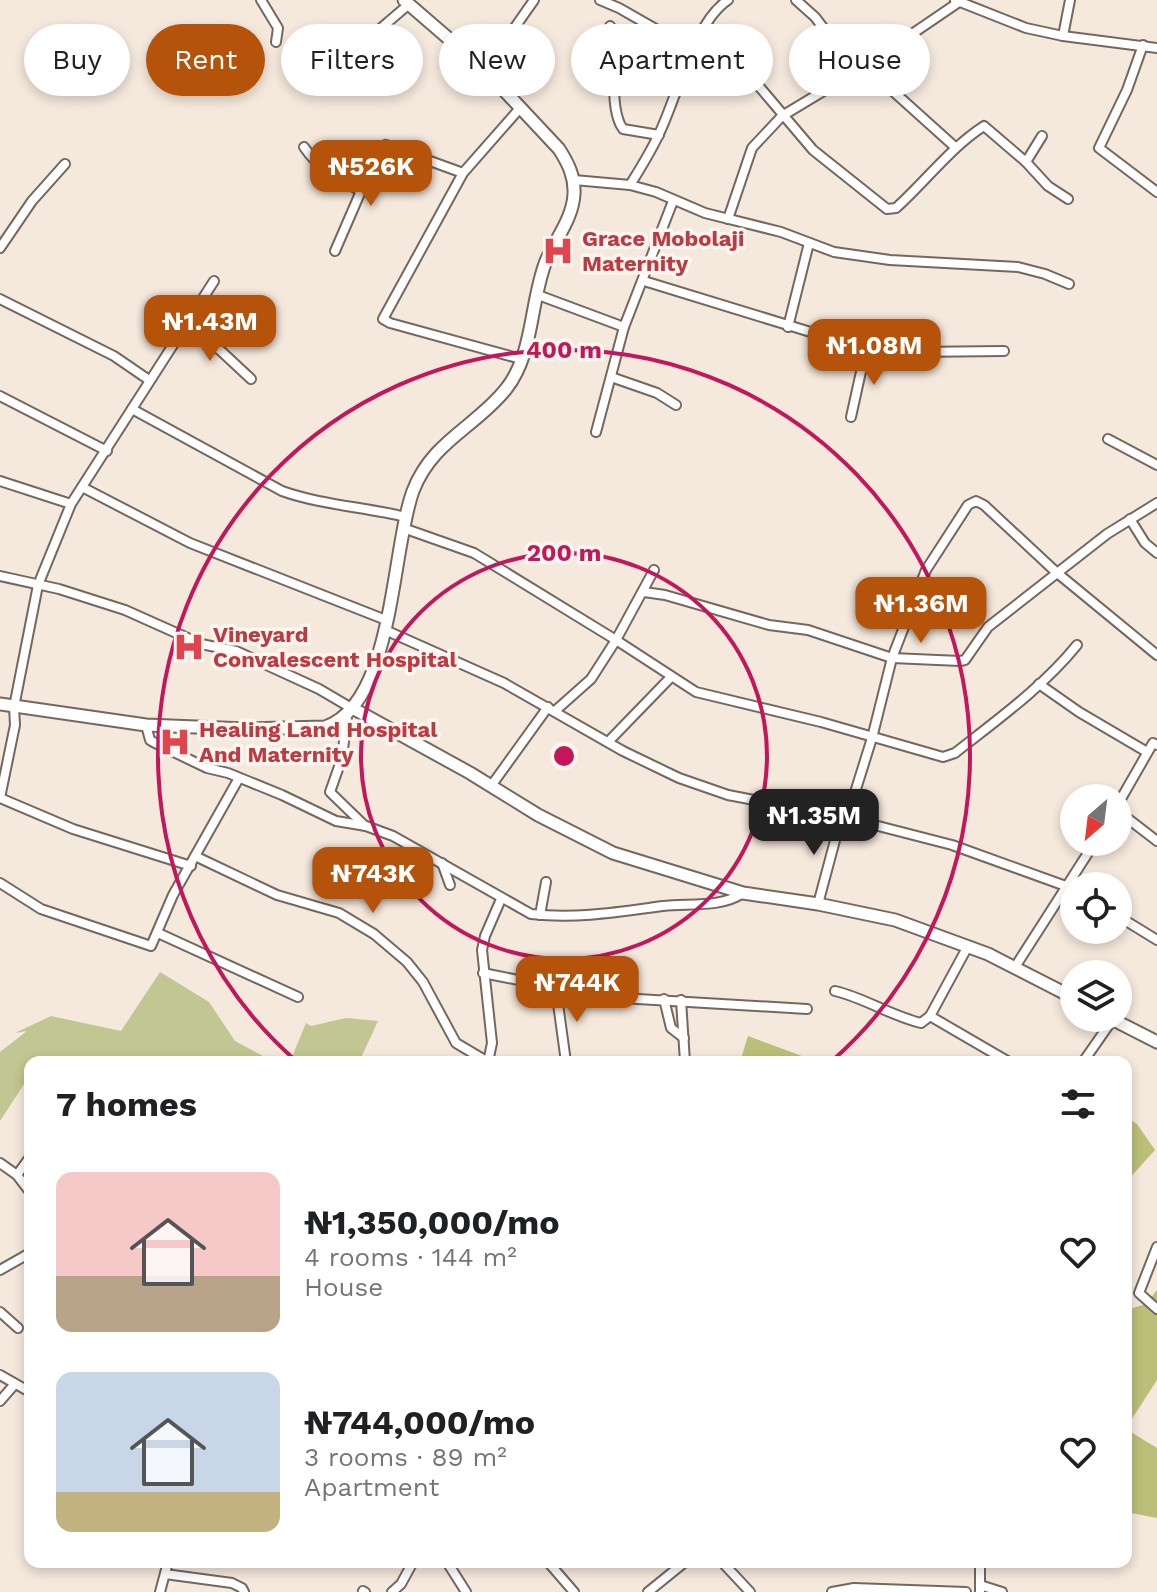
<!DOCTYPE html>
<meta charset="utf-8">
<style>
body{margin:0;font-family:"Work Sans",sans-serif;background:#f2f2f2;color:#202124;height:100vh;display:flex;flex-direction:column;font-size:30px;white-space:nowrap}
*{box-sizing:border-box;margin:0}
p{font-size:26px;color:#757577}
.icon{flex:none;width:44px;height:44px;fill:none;stroke:currentColor;stroke-width:2;stroke-linecap:round;stroke-linejoin:round}
.map{position:relative;flex:1;overflow:hidden}
.details{position:absolute;left:24px;top:1056px;width:1108px;height:512px;display:flex;flex-direction:column;background:#fff;border-radius:16px;box-shadow:0 4px 12px #0003}
.details>*{flex:none}
.banner{position:absolute;left:24px;top:24px;width:1110px;height:72px;display:flex;gap:16px}
.needle{width:52px;rotate:208deg}
.tools{position:absolute;left:1060px;top:784px;display:grid;gap:16px}
.tools a{display:grid;place-items:center;width:72px;height:72px;border-radius:50%;background:#fff;box-shadow:0 4px 12px #0003;font-size:40px}
.price{position:absolute;translate:-50% -68px;padding:0 18px;border-radius:16px;background:#b45309;color:#fff;font-size:26px;line-height:52px;filter:drop-shadow(0 2px 4px #0008)}
.price::after{content:'';position:absolute;left:50%;top:48px;width:24px;height:18px;margin-left:-12px;background:inherit;clip-path:polygon(0 0,100% 0,50% 100%)}
.price.active{background:#222;color:#fff}
ul{padding:0;list-style:none}
li{display:flex;align-items:center;gap:24px;height:200px;padding:0 32px}
li span{display:grid;place-items:center;flex:none;width:224px;height:160px;border-radius:16px;color:#555}
li>.icon{margin-inline-start:auto}
span .icon{width:96px;height:96px;fill:#fffc;stroke-width:1}
li b{font-size:34px}
h2{display:flex;justify-content:space-between;align-items:center;height:96px;padding:0 32px;font-size:34px}
.tag{padding:0 28px;border-radius:36px;background:#fff;box-shadow:0 4px 12px #0003;font-size:28px;line-height:72px}
.tag.active{background:#b45309;color:#fff}
.map>svg:first-child{display:block}
.green{fill:#c2c692}
.forest{fill:#bbbf78}
.lines{fill:none;stroke-linecap:round;stroke-linejoin:round}
.street-casing{stroke:#74685e;stroke-width:12}
.secondary-casing{stroke:#74685e;stroke-width:15}
.street{stroke:#fff;stroke-width:8}
.secondary{stroke:#fff;stroke-width:11}
.ring{fill:none;stroke:#c2185b;stroke-width:4}
.labels{text-anchor:middle;dominant-baseline:central;stroke-width:7;stroke-linejoin:round;paint-order:stroke}
.health-label{font-size:22px;font-weight:bold;fill:#be3a42;stroke:#fef6ef;text-anchor:start}
.centre{fill:#c2185b;stroke:#fef6ef;stroke-width:4}
.ring-label{font-size:24px;text-anchor:middle;font-weight:bold;fill:#c2185b;stroke:#fef6ef;stroke-width:7;stroke-linejoin:round;paint-order:stroke}
</style>
<div class="map">
<svg width="1157" height="1592" viewBox="0 0 1157 1592">
<rect width="100%" height="100%" fill="#f5e8dc"/>
<g class="green">
<path d="M160,972l49,30 26,39 39,21h-244v13l-30,46v-69l27,-21 -12,2 36,-17 70,15z"/>
<path d="M346,1018l32,3 -19,41h-69l16,-39 5,3z"/>
</g>
<g class="forest">
<path d="M748,1036l70,26h-78z"/>
<path d="M1126,1117l11,7 18,26 -29,32z"/>
<path d="M1157,1290v90l-31,48v-118l20,-6z"/>
<path d="M1126,1429l31,19v70l-31,-6z"/>
</g>
<g class="lines">
<defs>
<g id="street">
<path d="M261,0l17,28 -2,14"/>
<path d="M600,0l19,8 42,24"/>
<path d="M796,0l19,17 41,54"/>
<path d="M955,0l71,28 37,8 94,12"/>
<path d="M707,25l106,125 74,59 9,-1c29,-26 55,-61 88,-82l42,36 22,24 20,13"/>
<path d="M610,26l-2,6c12,23 0,65 12,92l3,5 36,6"/>
<path d="M1063,36l7,-36"/>
<path d="M1143,45l-16,45 -28,58 58,44"/>
<path d="M865,66l90,81"/>
<path d="M485,70l49,-70"/>
<path d="M368,88l-21,-25 -1,-5 62,-53"/>
<path d="M521,107l-58,66 -80,146 7,4 131,36"/>
<path d="M304,147c14,21 35,33 57,44"/>
<path d="M1026,162l16,-26"/>
<path d="M574,180l56,5 26,7 49,21 76,19 53,20 56,8 128,7 27,7 24,10"/>
<path d="M630,185c10,-16 20,-32 28,-49 19,-37 35,-113 70,-136"/>
<path d="M728,219l24,-71 30,-32 83,-50 94,-64"/>
<path d="M0,248l32,-47 33,-37"/>
<path d="M335,251l26,-60 25,-46 77,28"/>
<path d="M644,281l222,68 47,3 91,-1"/>
<path d="M538,295l86,32"/>
<path d="M0,299l114,57 35,24"/>
<path d="M186,325l35,26 30,28"/>
<path d="M788,327l21,-84"/>
<path d="M611,377l46,16 19,12"/>
<path d="M0,396l107,55"/>
<path d="M132,409l150,82c39,14 84,16 124,26"/>
<path d="M851,417l15,-68"/>
<path d="M596,432l28,-105 49,-126"/>
<path d="M1108,439l49,26"/>
<path d="M0,481l71,23"/>
<path d="M82,487l108,56 196,77"/>
<path d="M1130,519l15,24 12,10"/>
<path d="M403,528l71,25 142,87 80,52 125,30 122,35 12,-4c42,-33 88,-66 122,-108"/>
<path d="M0,576l59,13 66,21 76,34 35,7 83,38 34,20"/>
<path d="M644,592l21,3 104,30 39,5 84,28 68,3 5,-1 23,-33 119,-93 50,-31"/>
<path d="M385,630l119,53 119,68 56,27 49,17 119,23 105,27 122,44"/>
<path d="M1039,684l40,28 68,40"/>
<path d="M555,711l36,-32 25,-39 38,-70"/>
<path d="M347,716l-5,42 -12,34 35,34"/>
<path d="M146,725l4,15 5,3 52,25 21,5 54,22 54,26 30,5 27,10 138,78c45,5 87,-2 132,-8 26,-3 58,2 80,-13"/>
<path d="M608,742l63,-65"/>
<path d="M491,786l57,-79"/>
<path d="M0,798l15,-73 -1,-18 24,-122 33,-81 143,-223"/>
<path d="M0,798l73,31 118,37"/>
<path d="M1118,804l35,-61 4,2"/>
<path d="M1118,811l39,30"/>
<path d="M847,818l25,-80 20,-80 34,-88 42,-65 8,-4 8,4 72,67 101,83"/>
<path d="M197,857l80,38 62,18 35,21 33,28 16,20 33,61 32,19"/>
<path d="M442,863l8,22"/>
<path d="M0,883l41,26 110,37 22,-51 66,-117"/>
<path d="M818,904l23,-86"/>
<path d="M540,915l6,-33"/>
<path d="M1118,916l39,24"/>
<path d="M158,933l140,64"/>
<path d="M968,946l-38,70 79,46"/>
<path d="M1015,967l80,-125"/>
<path d="M483,973l121,24 203,12"/>
<path d="M556,989l10,73"/>
<path d="M835,991c30,7 56,25 86,32l9,-7"/>
<path d="M664,999l7,29 13,10"/>
<path d="M681,1000l4,62"/>
<path d="M488,1062l4,-19 -10,-93 3,-14 16,-37"/>
<path d="M1083,1062l30,-43"/>
<path d="M0,1163l17,12 13,17"/>
<path d="M17,1175l13,-18"/>
<path d="M1157,1247l-18,46 18,16"/>
<path d="M0,1270l30,-17"/>
<path d="M0,1312l18,16"/>
<path d="M0,1375l30,17"/>
<path d="M0,1401l14,-16"/>
<path d="M447,1562l19,30"/>
<path d="M548,1562l26,30"/>
<path d="M722,1562l28,30"/>
<path d="M980,1562v30"/>
<path d="M165,1574l67,9 10,5 2,4"/>
<path d="M980,1585l22,7"/>
<path d="M363,1591l2,1"/>
<path d="M160,1592l8,-30"/>
<path d="M392,1592l9,-8 12,-22"/>
<path d="M648,1592l37,-30"/>
<path d="M832,1592l22,-4 112,4"/>
</g>
<g id="secondary">
<path d="M0,704l146,21 100,4 79,-2c69,-23 66,-176 88,-236 19,-50 63,-64 93,-102 28,-35 24,-88 40,-128 9,-21 27,-43 28,-67 1,-17 -6,-31 -15,-45l-74,-79 -81,-70"/>
<path d="M354,709l116,64 68,42 75,38 130,40 75,11 77,16 93,34 86,44"/>
<path d="M1110,1018l47,24"/>
</g>
</defs>
<use href="#street" class="street-casing"/>
<use href="#secondary" class="secondary-casing"/>
<use href="#street" class="street"/>
<use href="#secondary" class="secondary"/>
</g>
<g class="ring">
<circle cx="564" cy="756" r="203"/>
<path d="M295 1060A406 406 0 1 1 833 1060"/>
</g>
<defs>
<symbol id="hospital-bare" viewBox="-9 -9 18 18"><path d="M-5-5h3v3.5h4V-5h3V5h-3V1.5h-4V5h-3Z" fill="#e0444e" stroke="#fef6ef" stroke-width="2.5" paint-order="stroke"/></symbol>
</defs>
<g fill-rule="evenodd">
<use href="#hospital-bare" x="536" y="229" width="44" height="44"/>
<use href="#hospital-bare" x="167" y="625" width="44" height="44"/>
<use href="#hospital-bare" x="153" y="720" width="44" height="44"/>
</g>
<g class="labels">
<g class="health-label">
<text x="582" y="238">Grace Mobolaji<tspan x="582" dy="25">Maternity</tspan></text>
<text x="213" y="634">Vineyard<tspan x="213" dy="25">Convalescent Hospital</tspan></text>
<text x="199" y="729">Healing Land Hospital<tspan x="199" dy="25">And Maternity</tspan></text>
</g>
</g>
<circle cx="564" cy="756" r="12" class="centre"/>
<g class="ring-label">
<text x="564" y="358">400 m</text>
<text x="564" y="561">200 m</text>
</g>
</svg>
<div class="tools">
<a><svg class="needle" viewBox="-14 -14 28 28"><path d="M0-13l5 13h-10z" fill="#e53935"/><path d="M0 13l5-13h-10z" fill="#757577"/></svg></a>
<a><svg class="icon" aria-label="locate" viewBox="0 0 24 24"><circle cx="12" cy="12" r="6"/><path d="M12 2v4M12 18v4M2 12h4M18 12h4"/></svg></a>
<a><svg class="icon" aria-label="layers" viewBox="0 0 24 24"><path d="M12 4l9 5-9 5-9-5zM3 14l9 5 9-5"/></svg></a>
</div>
<b class="price" style="left:371px;top:208px">₦526K</b>
<b class="price" style="left:210px;top:363px">₦1.43M</b>
<b class="price" style="left:874px;top:387px">₦1.08M</b>
<b class="price" style="left:921px;top:645px">₦1.36M</b>
<b class="price active" style="left:814px;top:857px">₦1.35M</b>
<b class="price" style="left:373px;top:915px">₦743K</b>
<b class="price" style="left:577px;top:1024px">₦744K</b>
<div class="banner">
<a class="tag">Buy</a>
<a class="tag active">Rent</a>
<a class="tag">Filters</a>
<a class="tag">New</a>
<a class="tag">Apartment</a>
<a class="tag">House</a>
</div>
<section class="details">
<h2>7 homes<svg class="icon" aria-label="filters" viewBox="0 0 24 24"><path d="M4 7h16M4 17h16"/><circle cx="9" cy="7" r="2"/><circle cx="15" cy="17" r="2"/></svg></h2>
<ul>
<li><span style="background:linear-gradient(#f6c9c9 65%,#b9a48a 0)"><svg class="icon" aria-label="home" viewBox="0 0 24 24"><path d="M3 11l9-7 9 7M6 9v11h12V9"/></svg></span><div><b>₦1,350,000/mo</b><p>4 rooms · 144 m²</p><p>House</p></div><svg class="icon" aria-label="heart" viewBox="0 0 24 24"><path d="M12 20l-8-8c-3-5 5-10 8-4 3-6 11-1 8 4z"/></svg></li>
<li><span style="background:linear-gradient(#c9d6e8 75%,#c2b280 0)"><svg class="icon" aria-label="home" viewBox="0 0 24 24"><path d="M3 11l9-7 9 7M6 9v11h12V9"/></svg></span><div><b>₦744,000/mo</b><p>3 rooms · 89 m²</p><p>Apartment</p></div><svg class="icon" aria-label="heart" viewBox="0 0 24 24"><path d="M12 20l-8-8c-3-5 5-10 8-4 3-6 11-1 8 4z"/></svg></li>
</ul>
</section>
</div>
